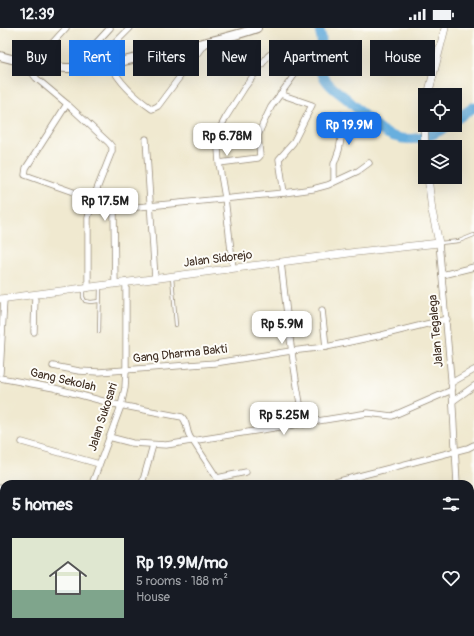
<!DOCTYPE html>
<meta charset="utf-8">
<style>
body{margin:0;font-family:Pangolin,sans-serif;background:#20242c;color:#f1f3f6;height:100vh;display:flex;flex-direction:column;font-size:15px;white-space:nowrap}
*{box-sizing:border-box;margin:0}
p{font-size:13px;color:#9ea1a6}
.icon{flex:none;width:22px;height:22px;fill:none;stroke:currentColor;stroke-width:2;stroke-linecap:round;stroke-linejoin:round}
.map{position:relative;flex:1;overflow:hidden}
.sheet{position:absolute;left:0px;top:452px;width:474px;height:156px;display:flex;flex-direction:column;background:#171b24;border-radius:12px 12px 0 0;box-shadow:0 4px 16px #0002}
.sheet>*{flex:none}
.banner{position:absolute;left:12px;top:12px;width:450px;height:36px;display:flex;gap:8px}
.buttons{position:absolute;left:418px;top:60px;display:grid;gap:8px}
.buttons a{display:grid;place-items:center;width:44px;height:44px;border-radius:0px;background:#171b24;box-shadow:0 4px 16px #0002;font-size:20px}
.price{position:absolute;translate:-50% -34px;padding:0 9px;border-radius:8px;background:#fff;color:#222;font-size:13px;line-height:26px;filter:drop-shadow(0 1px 2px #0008)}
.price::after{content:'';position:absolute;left:50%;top:24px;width:12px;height:9px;margin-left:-6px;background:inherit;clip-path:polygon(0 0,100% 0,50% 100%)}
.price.on{background:#1a73e8;color:#fff}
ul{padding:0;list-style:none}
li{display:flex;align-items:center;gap:12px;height:100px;padding:0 12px}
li+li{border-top:1px solid #363941}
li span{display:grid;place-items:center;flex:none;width:112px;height:80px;border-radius:0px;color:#555}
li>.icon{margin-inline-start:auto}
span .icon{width:48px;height:48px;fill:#fffc;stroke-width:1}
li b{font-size:17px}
h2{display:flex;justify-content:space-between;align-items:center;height:48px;padding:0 12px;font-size:17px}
.tag{padding:0 14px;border-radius:0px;background:#171b24;box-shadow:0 4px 16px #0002;font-size:14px;line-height:36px}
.tag.on{background:#1a73e8;color:#fff}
.status{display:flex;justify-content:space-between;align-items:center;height:28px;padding:0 20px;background:#171b24;direction:ltr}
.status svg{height:11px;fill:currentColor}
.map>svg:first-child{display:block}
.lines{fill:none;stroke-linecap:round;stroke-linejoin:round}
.river{stroke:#67afde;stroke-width:10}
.lane-casing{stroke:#968a77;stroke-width:4}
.street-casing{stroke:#968a77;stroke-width:7}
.secondary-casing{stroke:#968a77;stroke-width:8}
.primary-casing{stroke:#968a77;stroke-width:10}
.lane{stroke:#fff;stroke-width:2.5}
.street{stroke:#fff;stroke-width:5.5}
.secondary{stroke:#fff;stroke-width:7}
.primary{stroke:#fff;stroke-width:8}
.labels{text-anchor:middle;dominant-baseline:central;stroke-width:4;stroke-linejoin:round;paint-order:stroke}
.street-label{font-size:12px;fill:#3b2a1e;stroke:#fdfcf7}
</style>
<div class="status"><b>12:39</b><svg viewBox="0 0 49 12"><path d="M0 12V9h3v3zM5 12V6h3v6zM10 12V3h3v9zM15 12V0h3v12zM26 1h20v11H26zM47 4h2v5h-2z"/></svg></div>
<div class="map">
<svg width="474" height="608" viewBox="0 0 474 608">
<rect width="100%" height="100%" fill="#fdfcf7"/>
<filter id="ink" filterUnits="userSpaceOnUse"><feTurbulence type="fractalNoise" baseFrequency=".025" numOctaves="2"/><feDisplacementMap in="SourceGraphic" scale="8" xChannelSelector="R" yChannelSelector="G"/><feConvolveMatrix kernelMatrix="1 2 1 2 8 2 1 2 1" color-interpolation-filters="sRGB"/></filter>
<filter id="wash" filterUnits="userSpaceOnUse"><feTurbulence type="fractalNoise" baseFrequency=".012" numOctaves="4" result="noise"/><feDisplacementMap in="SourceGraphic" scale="16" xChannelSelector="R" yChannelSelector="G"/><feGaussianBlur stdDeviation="0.9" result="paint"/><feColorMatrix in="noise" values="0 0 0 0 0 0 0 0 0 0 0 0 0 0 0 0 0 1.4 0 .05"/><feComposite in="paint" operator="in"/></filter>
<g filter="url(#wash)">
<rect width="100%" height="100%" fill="#f0e9d0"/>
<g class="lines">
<g class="river">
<path d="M319,0c2,6 3,12 3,18 0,8 -3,19 0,27 4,11 16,19 25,26 11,10 21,22 34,31 21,15 48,10 67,-5"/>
<path d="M455,92l19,-13"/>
</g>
</g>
</g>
<g filter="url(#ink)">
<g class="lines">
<defs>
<g id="lane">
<path d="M440,215l19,-2 15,-6"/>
<path d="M172,249l4,48"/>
<path d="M83,261v8l2,4 6,1 8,-1"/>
<path d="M99,304l1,-45"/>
<path d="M393,608l1,-1"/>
</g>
<g id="street">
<path d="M24,34l12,16 31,26 42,39 3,4v4l-19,48 -5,19v70"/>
<path d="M33,36l33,-36"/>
<path d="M110,36c9,18 26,34 42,45l6,-3 47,-63"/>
<path d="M92,38l38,-38"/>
<path d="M73,40l37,-40"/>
<path d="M280,66l32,11 -19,38 -14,16 5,34"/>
<path d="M67,76l-41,64 -1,7 68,24"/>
<path d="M146,111l9,140"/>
<path d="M219,135l39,-5 2,-2 -2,-20 3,-8 10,-21 27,-37c-2,-5 -19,-17 -24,-17 -3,0 -4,1 -6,3l-23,31 -19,30 -9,17 2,29 6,35 8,70"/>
<path d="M334,153v-17l5,-14 3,-17v-13l-1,-5"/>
<path d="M439,215l13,147 5,94"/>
<path d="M281,234c6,54 12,108 23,162"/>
<path d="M442,247l32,-8"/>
<path d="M115,256l-1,-71 3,-4 167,-16 29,-4 15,-4 30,-14 11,-8"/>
<path d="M322,282l4,37"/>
<path d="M34,304l1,-36"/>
<path d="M53,338l26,5 20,1 116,-9 76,-12 35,-4 56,-12 65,-16"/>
<path d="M0,345l4,-74"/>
<path d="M0,350l54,10 60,16 68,13c7,6 3,17 11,24l28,43"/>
<path d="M451,355l23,-13"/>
<path d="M453,373l21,-15"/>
<path d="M109,409l23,6 34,2 202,-32 24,3 60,-26"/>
<path d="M22,414l77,22"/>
<path d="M217,450l29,-6"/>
<path d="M92,456l29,-78 4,-18 1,-18v-88"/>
<path d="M142,456l11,-39"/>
<path d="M328,456l140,-36 6,-3"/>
<path d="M0,460l4,1"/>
<path d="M470,492l4,-2"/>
<path d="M470,519l4,9"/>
<path d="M470,533l4,-1"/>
<path d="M0,560l4,1"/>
<path d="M36,604v4"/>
<path d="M63,604l1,4"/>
<path d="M194,604l3,4"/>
<path d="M257,604l2,4"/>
<path d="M306,604l3,4"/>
<path d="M336,604l4,4"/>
<path d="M163,608l8,-4"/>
</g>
<g id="secondary">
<path d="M428,67l17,-67"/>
<path d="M425,81l-1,9 1,29"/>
<path d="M0,271l357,-47 82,-9 -7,-32 -4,-34"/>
</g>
<path id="primary" d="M0,28c21,6 44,11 66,12 33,1 65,-9 96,-16 32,-7 65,-13 95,-24"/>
</defs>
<use href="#lane" class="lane-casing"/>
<use href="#street" class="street-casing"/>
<use href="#secondary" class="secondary-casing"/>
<use href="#primary" class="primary-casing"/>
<use href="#lane" class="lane"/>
<use href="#street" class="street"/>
<use href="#secondary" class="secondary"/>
<use href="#primary" class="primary"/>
</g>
</g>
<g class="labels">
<g class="street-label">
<text transform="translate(218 231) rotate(-7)">Jalan Sidorejo</text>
<text transform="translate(436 303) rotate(-95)">Jalan Tegalega</text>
<text transform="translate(180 326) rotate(-6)">Gang Dharma Bakti</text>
<text transform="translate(63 352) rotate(13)">Gang Sekolah</text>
<text transform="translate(103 389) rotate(-72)">Jalan Sukosari</text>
</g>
</g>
</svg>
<div class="buttons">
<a><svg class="icon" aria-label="locate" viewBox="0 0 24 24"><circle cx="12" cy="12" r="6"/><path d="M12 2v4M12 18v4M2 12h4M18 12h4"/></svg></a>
<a><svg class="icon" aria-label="layers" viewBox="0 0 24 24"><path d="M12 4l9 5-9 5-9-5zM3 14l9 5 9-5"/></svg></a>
</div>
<b class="price on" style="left:349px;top:118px">Rp 19.9M</b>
<b class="price" style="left:227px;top:129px">Rp 6.78M</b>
<b class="price" style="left:105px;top:194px">Rp 17.5M</b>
<b class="price" style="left:282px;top:317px">Rp 5.9M</b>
<b class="price" style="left:284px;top:408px">Rp 5.25M</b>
<div class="banner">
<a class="tag">Buy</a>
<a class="tag on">Rent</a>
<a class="tag">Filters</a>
<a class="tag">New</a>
<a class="tag">Apartment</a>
<a class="tag">House</a>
</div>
<section class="sheet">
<h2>5 homes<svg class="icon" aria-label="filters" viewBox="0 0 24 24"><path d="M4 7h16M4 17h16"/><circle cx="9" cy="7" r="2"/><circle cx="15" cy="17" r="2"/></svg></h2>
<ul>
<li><span style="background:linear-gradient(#dfe7d0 65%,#7fa58c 0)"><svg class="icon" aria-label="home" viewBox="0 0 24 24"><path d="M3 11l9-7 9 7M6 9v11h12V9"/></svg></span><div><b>Rp 19.9M/mo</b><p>5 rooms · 188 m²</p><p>House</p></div><svg class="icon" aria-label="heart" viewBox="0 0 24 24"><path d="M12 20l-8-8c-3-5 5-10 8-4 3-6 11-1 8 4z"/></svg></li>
</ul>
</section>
</div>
